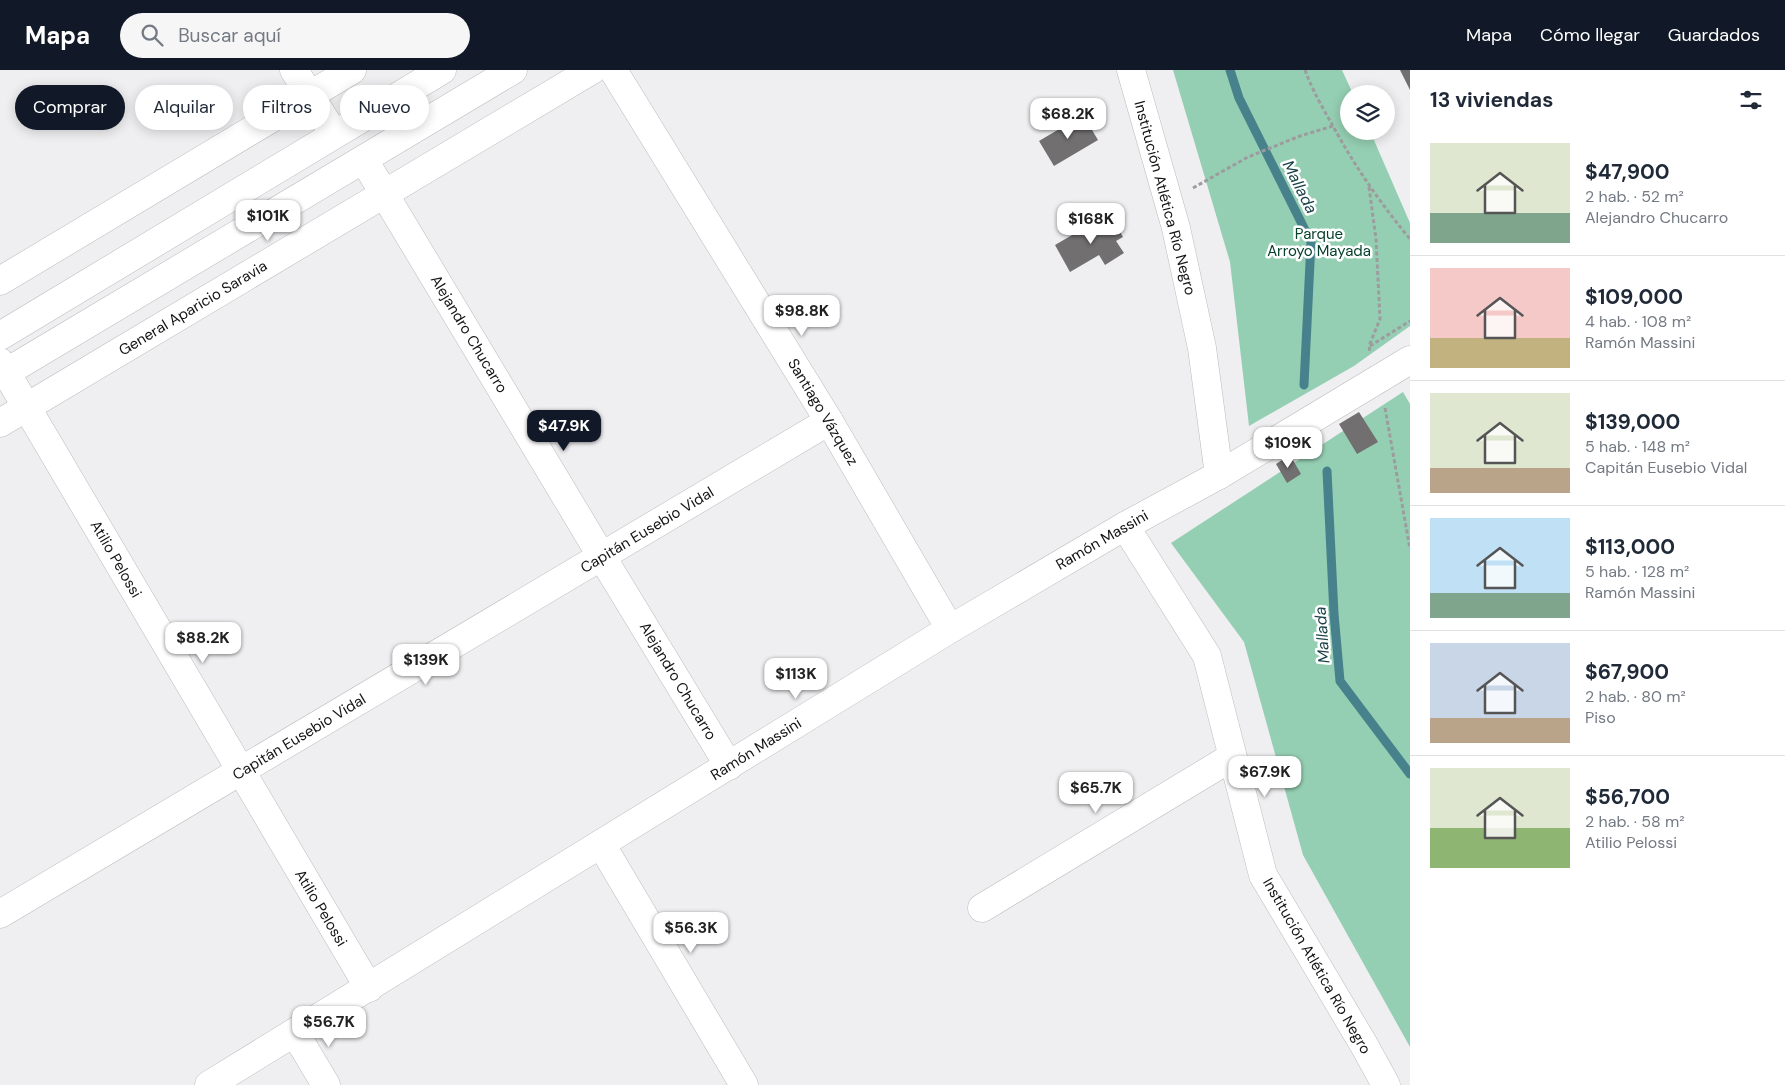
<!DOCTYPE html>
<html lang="es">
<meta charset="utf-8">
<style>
body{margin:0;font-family:"DM Sans",sans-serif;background:#f6f6f7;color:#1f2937;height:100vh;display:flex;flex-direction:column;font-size:19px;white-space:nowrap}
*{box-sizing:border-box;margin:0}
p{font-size:16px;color:#747a83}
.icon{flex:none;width:28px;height:28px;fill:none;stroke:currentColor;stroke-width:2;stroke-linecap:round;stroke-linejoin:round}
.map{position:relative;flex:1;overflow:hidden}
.sheet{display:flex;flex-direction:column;background:#fff;width:375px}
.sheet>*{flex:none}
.guide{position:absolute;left:15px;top:15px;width:475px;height:45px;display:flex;gap:10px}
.buttons{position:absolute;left:1340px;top:15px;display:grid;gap:10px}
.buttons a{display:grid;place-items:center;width:55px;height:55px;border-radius:50%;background:#fff;box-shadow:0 2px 12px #0003;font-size:25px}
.price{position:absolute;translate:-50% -42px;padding:0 11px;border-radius:10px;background:#fff;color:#222;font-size:16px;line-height:32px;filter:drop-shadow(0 1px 2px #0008)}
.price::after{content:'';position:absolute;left:50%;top:30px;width:15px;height:11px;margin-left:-8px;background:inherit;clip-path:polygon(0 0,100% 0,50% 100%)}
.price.on{background:#111827;color:#fff}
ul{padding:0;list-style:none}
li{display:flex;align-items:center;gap:15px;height:125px;padding:0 20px}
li+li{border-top:1px solid #e0e1e3}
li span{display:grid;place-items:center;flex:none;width:140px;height:100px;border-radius:0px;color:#555}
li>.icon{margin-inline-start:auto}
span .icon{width:60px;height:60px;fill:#fffc;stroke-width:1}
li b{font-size:21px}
h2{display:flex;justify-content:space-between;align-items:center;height:60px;padding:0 20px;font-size:21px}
.chip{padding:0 18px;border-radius:22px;background:#fff;box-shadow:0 2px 12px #0003;font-size:18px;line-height:45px}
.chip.on{background:#111827;color:#fff}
header{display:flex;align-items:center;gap:30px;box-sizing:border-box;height:70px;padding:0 25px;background:#111827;color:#fff}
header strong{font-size:24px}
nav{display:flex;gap:28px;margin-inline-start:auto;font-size:18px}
.search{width:350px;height:45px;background:#f6f6f7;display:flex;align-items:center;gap:12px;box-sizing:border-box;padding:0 18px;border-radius:28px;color:#747a83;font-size:19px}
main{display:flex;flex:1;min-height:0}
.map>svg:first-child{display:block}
.green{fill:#95cfb3}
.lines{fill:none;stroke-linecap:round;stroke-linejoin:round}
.stream{stroke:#47828c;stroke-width:9}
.building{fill:#716f6f}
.minor-casing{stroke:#bcbcbe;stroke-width:29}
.major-casing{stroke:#bcbcbe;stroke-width:29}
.path{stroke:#9c9c9e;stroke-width:3;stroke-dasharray:4 2.5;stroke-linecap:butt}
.minor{stroke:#fff;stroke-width:28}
.major{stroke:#fff;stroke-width:28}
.labels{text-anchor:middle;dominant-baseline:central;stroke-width:5;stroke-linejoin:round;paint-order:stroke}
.street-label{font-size:15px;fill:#131314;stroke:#fff}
.park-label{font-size:15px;fill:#06412c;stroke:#fff}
.water-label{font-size:16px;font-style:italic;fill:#1a4248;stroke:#fff}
</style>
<header>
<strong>Mapa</strong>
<div class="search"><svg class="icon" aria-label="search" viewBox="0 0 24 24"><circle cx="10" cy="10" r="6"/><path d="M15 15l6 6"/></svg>Buscar aquí</div>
<nav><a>Mapa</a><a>Cómo llegar</a><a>Guardados</a></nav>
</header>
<main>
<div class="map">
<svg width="1410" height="1015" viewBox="0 0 1410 1015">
<rect width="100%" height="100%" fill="#efeff1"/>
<g class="green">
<path d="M1173,0h169l11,24h-4v37h21l40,92v103l-56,40 -105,60 -19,-164z"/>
<path d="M1403,322l7,12v643l-107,-192 -59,-213 -73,-99z"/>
</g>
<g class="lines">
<g class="stream">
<path d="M1230,0l9,28 72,144 -7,143"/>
<path d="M1327,401l7,143 6,67 70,93"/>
</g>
</g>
<g class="building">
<path d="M1400,0h10v20z"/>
<path d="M1083,45l15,25 -44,26 -15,-25z"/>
<path d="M1103,147l8,14 7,-3 5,9 -7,4 8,12 -19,12 -6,-10 -29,17 -15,-27z"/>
<path d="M1359,342l19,30 -21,12 -18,-30z"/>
<path d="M1290,385l11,19 -14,9 -11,-19z"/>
</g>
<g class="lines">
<defs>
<g id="minor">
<path d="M294,0l40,64"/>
<path d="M613,0l216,351 121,208"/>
<path d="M1131,0l45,158 26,120 17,127"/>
<path d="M364,90l238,397 127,209"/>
<path d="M0,211l352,-211"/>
<path d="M0,292l369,626"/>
<path d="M0,353l592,-353"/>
<path d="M1125,456l82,130 56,219 101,170 22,40"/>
<path d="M601,774l143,241"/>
<path d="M982,838l250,-151"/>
<path d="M0,844l829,-493"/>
<path d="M295,963l31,52"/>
<path d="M209,1015l741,-456 175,-103 94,-51 191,-115"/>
</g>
<g id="major">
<path d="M0,266l442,-266"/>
<path d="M0,306l513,-306"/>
</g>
</defs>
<use href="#minor" class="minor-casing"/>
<use href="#major" class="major-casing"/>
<g class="path">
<path d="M1305,0c7,20 19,40 29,58 22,40 47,76 76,111"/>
<path d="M1369,117l7,52 4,80 -11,27 1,6"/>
<path d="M1193,118l55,-31 52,-21 33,-10"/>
<path d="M1370,276l40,-25"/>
<path d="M1385,338l25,141"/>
</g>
<use href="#minor" class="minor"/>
<use href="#major" class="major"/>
</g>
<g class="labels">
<g class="street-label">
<text transform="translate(1165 128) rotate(75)">Institución Atlética Río Negro</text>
<text transform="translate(193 238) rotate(-31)">General Aparicio Saravia</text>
<text transform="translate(469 264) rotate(59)">Alejandro Chucarro</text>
<text transform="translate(823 342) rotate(59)">Santiago Vázquez</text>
<text transform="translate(647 460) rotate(-31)">Capitán Eusebio Vidal</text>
<text transform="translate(1102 470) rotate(-30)">Ramón Massini</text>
<text transform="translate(116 489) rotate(60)">Atilio Pelossi</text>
<text transform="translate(678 611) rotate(59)">Alejandro Chucarro</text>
<text transform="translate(299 667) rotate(-31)">Capitán Eusebio Vidal</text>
<text transform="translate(756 679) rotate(-32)">Ramón Massini</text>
<text transform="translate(321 838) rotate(59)">Atilio Pelossi</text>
<text transform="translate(1317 896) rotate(60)">Institución Atlética Río Negro</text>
</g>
<g class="park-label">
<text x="1319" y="164">Parque<tspan x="1319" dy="17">Arroyo Mayada</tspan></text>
</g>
<g class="water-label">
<text transform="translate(1300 117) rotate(63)">Mallada</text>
<text transform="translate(1322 565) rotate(-94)">Mallada</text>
</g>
</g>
</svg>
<div class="buttons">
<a><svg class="icon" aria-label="layers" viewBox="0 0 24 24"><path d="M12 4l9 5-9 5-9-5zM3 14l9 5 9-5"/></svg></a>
</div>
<b class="price" style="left:1068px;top:70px">$68.2K</b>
<b class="price" style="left:268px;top:172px">$101K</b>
<b class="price" style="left:1091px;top:175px">$168K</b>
<b class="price" style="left:802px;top:267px">$98.8K</b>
<b class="price on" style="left:564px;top:382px">$47.9K</b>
<b class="price" style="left:1288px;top:399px">$109K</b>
<b class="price" style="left:203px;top:594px">$88.2K</b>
<b class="price" style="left:426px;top:616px">$139K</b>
<b class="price" style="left:796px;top:630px">$113K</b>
<b class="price" style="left:1265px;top:728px">$67.9K</b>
<b class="price" style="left:1096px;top:744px">$65.7K</b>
<b class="price" style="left:691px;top:884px">$56.3K</b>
<b class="price" style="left:329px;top:978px">$56.7K</b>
<div class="guide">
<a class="chip on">Comprar</a>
<a class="chip">Alquilar</a>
<a class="chip">Filtros</a>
<a class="chip">Nuevo</a>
</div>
</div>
<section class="sheet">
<h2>13 viviendas<svg class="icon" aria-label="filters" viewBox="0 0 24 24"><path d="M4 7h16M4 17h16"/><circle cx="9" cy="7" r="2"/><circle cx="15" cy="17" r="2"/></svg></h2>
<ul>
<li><span style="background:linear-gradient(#dfe7d0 70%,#7fa58c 0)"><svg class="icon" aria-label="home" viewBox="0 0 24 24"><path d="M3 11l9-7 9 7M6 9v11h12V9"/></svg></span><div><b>$47,900</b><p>2 hab. · 52 m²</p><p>Alejandro Chucarro</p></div></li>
<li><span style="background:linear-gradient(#f6c9c9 70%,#c2b280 0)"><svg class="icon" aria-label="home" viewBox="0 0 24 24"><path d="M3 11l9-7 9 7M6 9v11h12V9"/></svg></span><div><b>$109,000</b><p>4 hab. · 108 m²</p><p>Ramón Massini</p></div></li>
<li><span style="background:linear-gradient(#dfe7d0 75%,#b9a48a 0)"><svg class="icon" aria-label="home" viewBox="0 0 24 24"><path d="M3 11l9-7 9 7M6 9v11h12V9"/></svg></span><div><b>$139,000</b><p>5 hab. · 148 m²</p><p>Capitán Eusebio Vidal</p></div></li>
<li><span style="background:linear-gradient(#bfe0f5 75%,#7fa58c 0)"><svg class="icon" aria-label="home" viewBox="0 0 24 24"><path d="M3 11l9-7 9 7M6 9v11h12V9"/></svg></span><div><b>$113,000</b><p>5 hab. · 128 m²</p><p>Ramón Massini</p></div></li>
<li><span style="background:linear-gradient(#c9d6e8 75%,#b9a48a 0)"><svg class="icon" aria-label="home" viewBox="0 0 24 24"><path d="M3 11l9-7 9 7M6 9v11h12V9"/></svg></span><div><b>$67,900</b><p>2 hab. · 80 m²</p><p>Piso</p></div></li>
<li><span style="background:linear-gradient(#dfe7d0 60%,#8fb573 0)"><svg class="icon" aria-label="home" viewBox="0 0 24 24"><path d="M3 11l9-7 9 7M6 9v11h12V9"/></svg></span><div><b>$56,700</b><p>2 hab. · 58 m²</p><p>Atilio Pelossi</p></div></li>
</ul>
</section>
</main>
